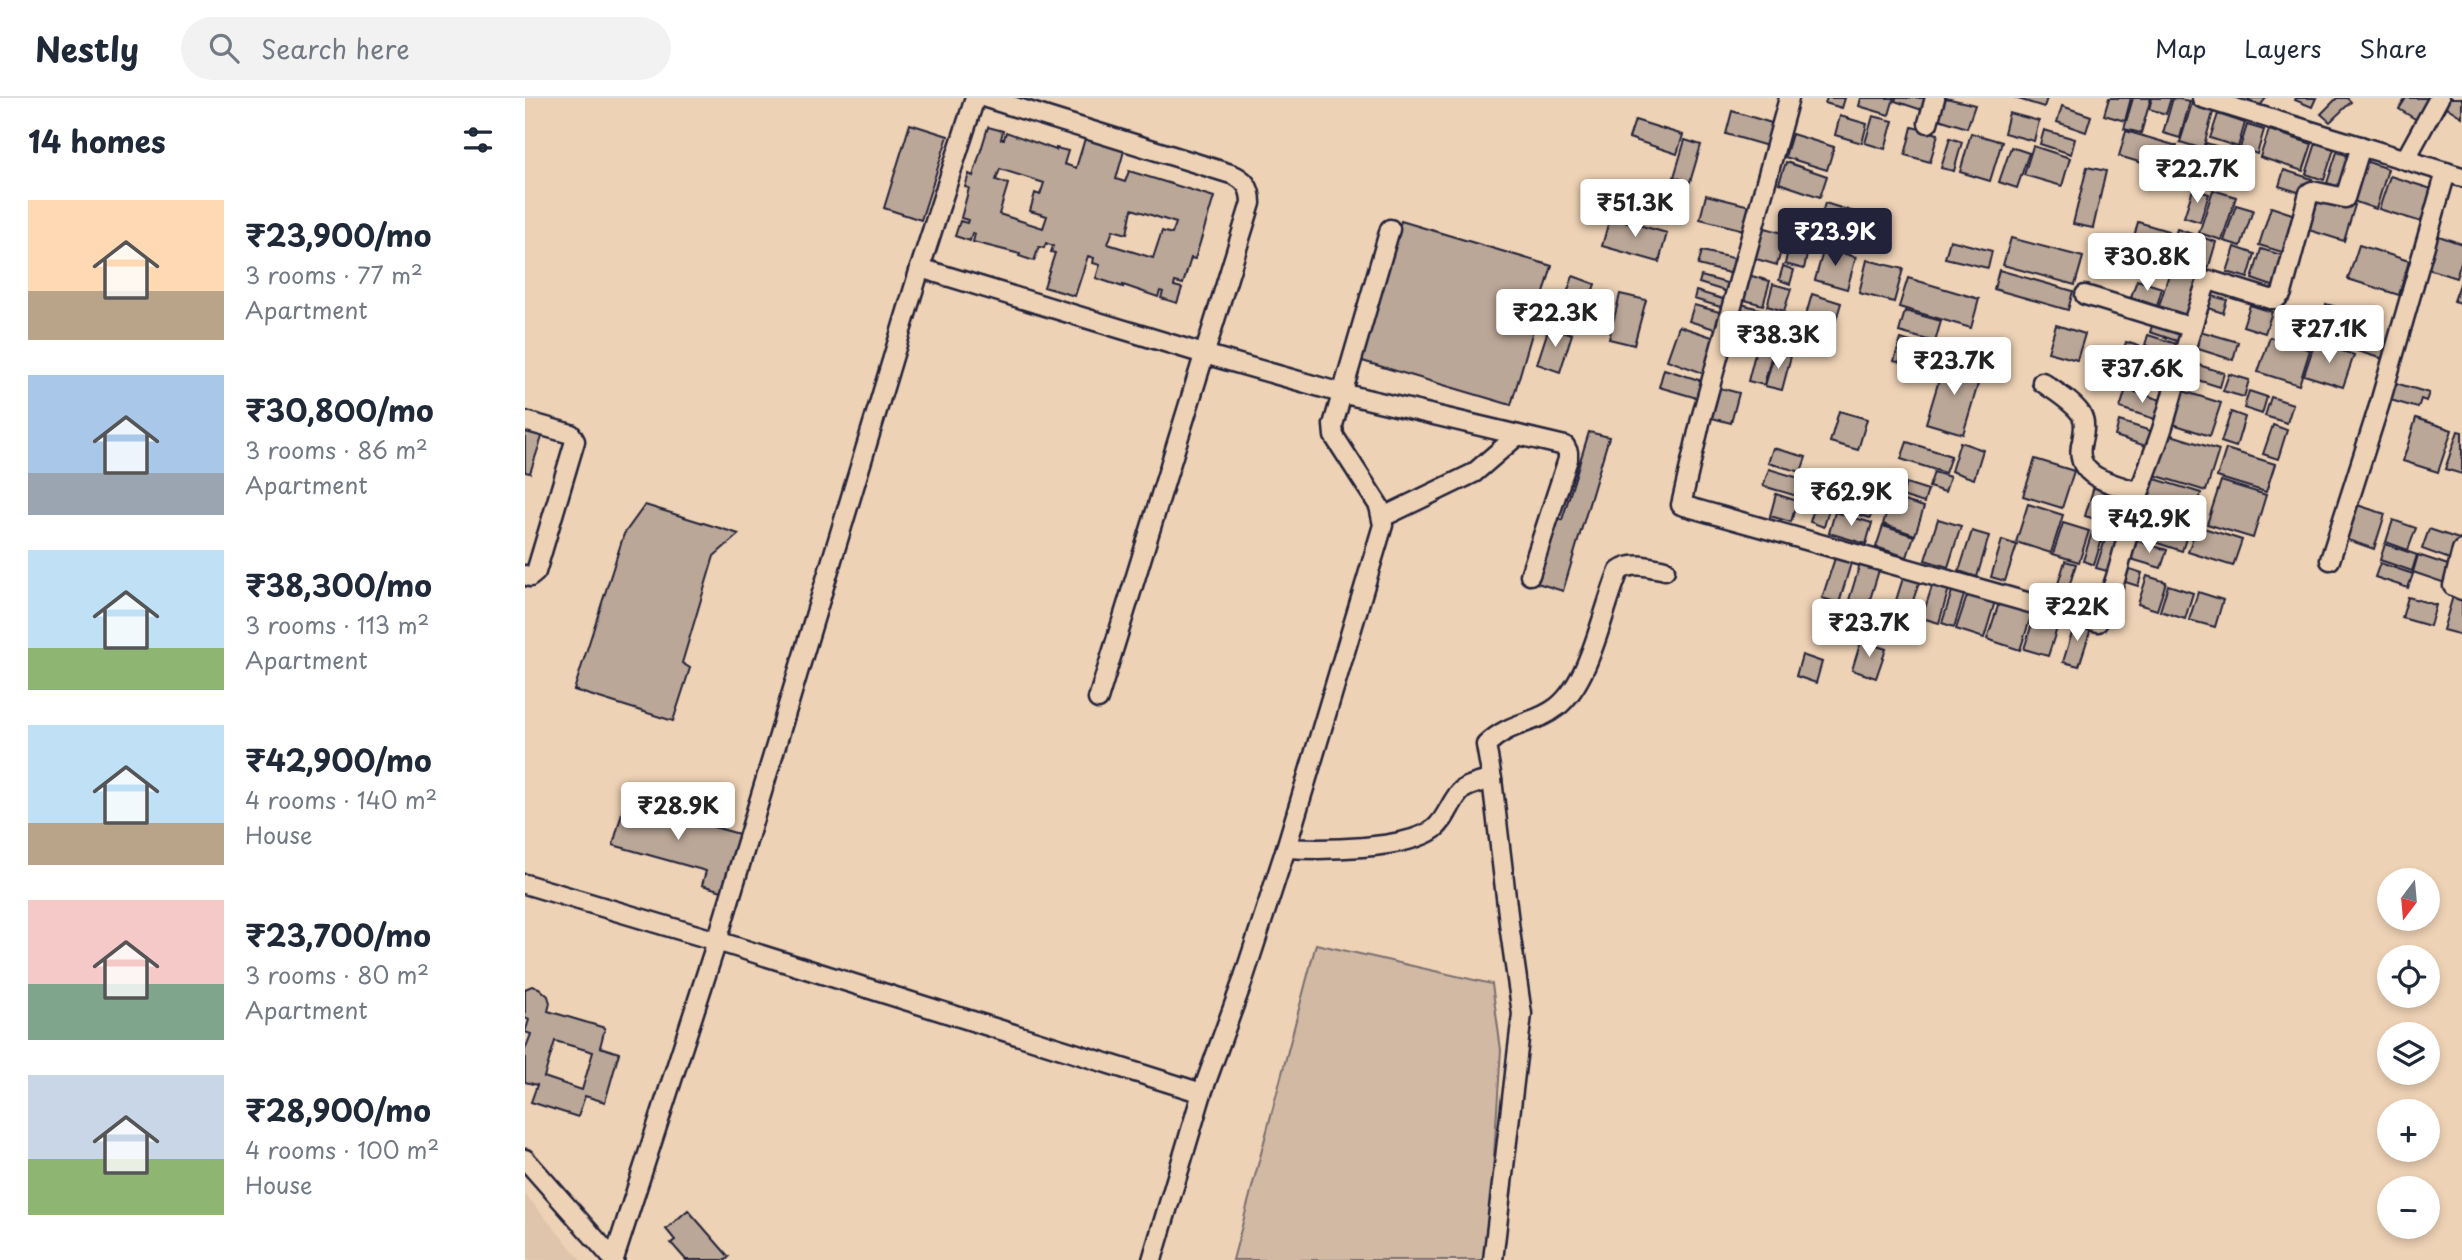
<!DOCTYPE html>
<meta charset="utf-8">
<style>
body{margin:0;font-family:"Playpen Sans",sans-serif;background:#f2f2f3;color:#1f2937;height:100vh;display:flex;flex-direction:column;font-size:26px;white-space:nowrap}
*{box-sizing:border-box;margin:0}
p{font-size:23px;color:#747a83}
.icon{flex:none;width:38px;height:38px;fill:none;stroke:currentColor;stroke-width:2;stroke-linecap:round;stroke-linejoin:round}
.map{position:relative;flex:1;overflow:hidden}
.drawer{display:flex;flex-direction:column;background:#fff;width:525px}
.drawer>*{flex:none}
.needle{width:46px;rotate:196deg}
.fabs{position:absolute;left:1852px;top:770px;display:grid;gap:14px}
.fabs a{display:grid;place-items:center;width:63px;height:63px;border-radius:50%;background:#fff;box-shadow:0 4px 10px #0003;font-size:35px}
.price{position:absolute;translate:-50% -60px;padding:0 16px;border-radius:7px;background:#fff;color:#222;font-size:23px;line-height:46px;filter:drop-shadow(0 2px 4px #0008)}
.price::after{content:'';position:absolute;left:50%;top:42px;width:21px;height:16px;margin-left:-10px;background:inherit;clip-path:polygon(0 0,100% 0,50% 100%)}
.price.active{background:#22223b;color:#fff}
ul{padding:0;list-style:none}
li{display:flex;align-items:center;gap:21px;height:175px;padding:0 28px}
li span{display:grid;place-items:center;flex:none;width:196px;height:140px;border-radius:0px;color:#555}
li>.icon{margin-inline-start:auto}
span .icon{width:84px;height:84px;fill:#fffc;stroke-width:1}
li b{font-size:30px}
h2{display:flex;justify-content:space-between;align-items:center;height:84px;padding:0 28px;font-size:30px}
header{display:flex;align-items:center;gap:42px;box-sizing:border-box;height:98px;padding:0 35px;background:#fff;border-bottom:2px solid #e0e1e3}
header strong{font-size:33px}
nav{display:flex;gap:38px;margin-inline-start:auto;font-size:24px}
.search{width:490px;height:63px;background:#f2f2f3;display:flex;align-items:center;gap:18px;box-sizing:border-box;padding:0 24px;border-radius:38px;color:#747a83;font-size:26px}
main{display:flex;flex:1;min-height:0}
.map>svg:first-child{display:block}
.built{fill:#dfc5ac}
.green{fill:#d1b9a4;stroke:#7a6e70;stroke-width:2}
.building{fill:#bba797;stroke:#22223b;stroke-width:2;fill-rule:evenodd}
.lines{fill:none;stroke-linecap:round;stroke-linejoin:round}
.minor-casing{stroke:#22223b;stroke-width:23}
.minor{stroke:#eed2b5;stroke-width:18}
</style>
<header>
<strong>Nestly</strong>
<div class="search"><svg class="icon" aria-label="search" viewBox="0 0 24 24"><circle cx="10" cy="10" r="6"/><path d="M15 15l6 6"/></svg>Search here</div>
<nav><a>Map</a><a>Layers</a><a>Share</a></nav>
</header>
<main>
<section class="drawer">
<h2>14 homes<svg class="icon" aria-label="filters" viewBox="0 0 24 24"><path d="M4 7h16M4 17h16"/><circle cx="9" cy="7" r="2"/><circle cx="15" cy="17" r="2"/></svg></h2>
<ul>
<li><span style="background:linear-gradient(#ffd9b3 65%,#b9a48a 0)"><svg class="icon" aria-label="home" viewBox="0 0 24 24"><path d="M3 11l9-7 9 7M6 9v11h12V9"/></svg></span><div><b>₹23,900/mo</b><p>3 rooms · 77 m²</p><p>Apartment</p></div></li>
<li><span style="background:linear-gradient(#a9c7e8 70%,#9aa5b1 0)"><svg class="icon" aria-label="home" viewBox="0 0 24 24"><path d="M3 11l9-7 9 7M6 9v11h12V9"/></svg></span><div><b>₹30,800/mo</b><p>3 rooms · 86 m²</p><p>Apartment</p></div></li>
<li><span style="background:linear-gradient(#bfe0f5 70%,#8fb573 0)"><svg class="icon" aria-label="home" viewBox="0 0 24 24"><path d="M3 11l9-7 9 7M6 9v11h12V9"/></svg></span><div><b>₹38,300/mo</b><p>3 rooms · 113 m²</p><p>Apartment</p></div></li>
<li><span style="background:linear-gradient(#bfe0f5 70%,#b9a48a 0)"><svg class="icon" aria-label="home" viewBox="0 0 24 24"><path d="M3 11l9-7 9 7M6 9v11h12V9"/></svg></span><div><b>₹42,900/mo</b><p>4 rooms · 140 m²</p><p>House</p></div></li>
<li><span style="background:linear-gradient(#f6c9c9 60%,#7fa58c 0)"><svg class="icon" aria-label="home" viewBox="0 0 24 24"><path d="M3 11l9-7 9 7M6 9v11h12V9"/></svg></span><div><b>₹23,700/mo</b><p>3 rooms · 80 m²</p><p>Apartment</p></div></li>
<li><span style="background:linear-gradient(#c9d6e8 60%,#8fb573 0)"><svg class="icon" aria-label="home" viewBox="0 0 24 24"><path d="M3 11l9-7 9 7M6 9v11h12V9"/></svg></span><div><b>₹28,900/mo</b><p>4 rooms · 100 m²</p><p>House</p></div></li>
</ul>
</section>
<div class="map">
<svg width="1937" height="1162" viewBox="0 0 1937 1162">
<rect width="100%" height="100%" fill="#eed2b5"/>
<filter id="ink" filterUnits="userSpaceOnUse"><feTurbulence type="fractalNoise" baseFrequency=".0143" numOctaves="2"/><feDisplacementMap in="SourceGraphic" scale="14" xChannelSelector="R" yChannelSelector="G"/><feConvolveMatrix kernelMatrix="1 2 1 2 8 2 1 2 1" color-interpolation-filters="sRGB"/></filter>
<g filter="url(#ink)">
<path class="built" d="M0,1096l56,66h-56z"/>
<path class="green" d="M791,846l176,40 9,66 -14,210h-254z"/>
<g class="building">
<path d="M1302,0h18l-3,10 -17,-5z"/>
<path d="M1336,0h33l-5,17 -30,-9z"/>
<path d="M1371,0h30l-4,12 -27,-9z"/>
<path d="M1421,0l29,7 -8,23 -28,-9z"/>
<path d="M1490,0h32l-3,9z"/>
<path d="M1584,0h22l-6,23 -21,-6z"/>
<path d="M1608,0h18l-10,35 -17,-4z"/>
<path d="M1627,0h19l-5,16 -17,-5z"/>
<path d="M1648,0l17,3 -10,37 -17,-5z"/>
<path d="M1722,0h19l-7,9z"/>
<path d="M1771,0h20l-4,9 -17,-7z"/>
<path d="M1812,0h10l4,4 -21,20 -9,-8z"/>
<path d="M1881,0h29l-15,24 -21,-13z"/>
<path d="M1919,0h18v19l-21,-13z"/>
<path d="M1667,5l22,6 -11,40 -23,-7z"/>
<path d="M1537,8l29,10 -5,16 -29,-10z"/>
<path d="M1207,13l46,14 -7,22 -45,-13z"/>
<path d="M1484,15l30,8 -5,20 -30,-8z"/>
<path d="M1693,16l27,9 -7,24 -28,-9z"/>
<path d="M1315,18l27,8 -5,19 -27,-8z"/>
<path d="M1348,18l20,5 -8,28 -20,-6z"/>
<path d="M1110,22l48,15 -6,19 -48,-16z"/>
<path d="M385,26l38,12 -27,84 -37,-12z"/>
<path d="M1722,27l17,5 -7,24 -17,-6z"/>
<path d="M463,29l15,4 -2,8h3l2,-7 50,18v-2l12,3 -4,13 12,4 11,-36 39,12 -10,35 9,3 4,-11 85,26 -19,62 -4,-1 -8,26 -8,-2 -1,4 8,2 -5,15 -16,-5 2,-6 -3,-1 -2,6 -35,-12v2l-27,-9 4,-13 -7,-2 1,-5 -6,-2 -13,40 -31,-9 11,-34 -4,-1 2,-6 -7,-3 -2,5 -5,-1 -5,14 -15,-5 1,-2 -47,-12 2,-8 -3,-1 -2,8 -15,-5 5,-15 7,2 1,-3 -7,-2 8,-30 -4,-1 4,-13 4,2zM475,71l44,14 -4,12 -5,-2 -5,18 17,5 -4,12 -44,-14 9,-30 -12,-4zM607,111l44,14 -4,11 -10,-3 -9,27 -45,-14 5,-14 14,4z"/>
<path d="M1387,29l26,7 -8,28 -25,-7z"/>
<path d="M1519,32l31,9 -4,15 -31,-10z"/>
<path d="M1744,32l43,14 -9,27 -43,-14z"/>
<path d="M1601,33l51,15 -8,25 -50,-15z"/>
<path d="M1446,35l31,9 -12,39 -30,-9z"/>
<path d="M1267,36l42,13 -7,23 -42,-13z"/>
<path d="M1425,40l12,4 -8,29 -13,-3z"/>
<path d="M1160,42l16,5 -11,37 -16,-5z"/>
<path d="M1681,45l39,12 -10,31 -21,-7 -3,9 -17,-5z"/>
<path d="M1791,45l18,6 -10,31 -18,-6z"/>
<path d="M1508,48l37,12 -8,28 -38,-11z"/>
<path d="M1486,49l18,6 -12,35 -18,-6z"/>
<path d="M1812,54l19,6 -10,31 -19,-6z"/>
<path d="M1840,63l23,8 -12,40 -23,-8z"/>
<path d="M1261,64l41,14 -7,21 -41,-14z"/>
<path d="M1562,69l19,4 -13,57 -20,-4z"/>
<path d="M1759,72l28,9 -5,16 -28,-9z"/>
<path d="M1865,78l48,15 -10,33 -49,-15z"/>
<path d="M1146,85l17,5 -11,33 -16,-6z"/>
<path d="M1668,91l16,5 -9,28 -16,-5z"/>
<path d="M1688,92l23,7 -14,43 -23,-7z"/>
<path d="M1795,96l35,11 -11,36 -35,-11z"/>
<path d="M1181,97l48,12 -6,24 -48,-12z"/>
<path d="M1300,105l29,9 -9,30 -29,-9z"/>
<path d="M1711,107l17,5 -12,36 -17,-5z"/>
<path d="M1746,109l30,10 -12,37 -30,-9z"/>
<path d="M1085,119l57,16 -8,29 -57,-16z"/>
<path d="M876,123l151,45 -41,139 -152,-45z"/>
<path d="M1613,124l30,9 -4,16 -30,-10z"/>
<path d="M1237,129l24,7 -9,31 -24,-7z"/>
<path d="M1652,131l39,13 -10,34 -40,-13z"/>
<path d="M1908,136l29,10v15l-6,19 -34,-11z"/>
<path d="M1486,140l72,19 -8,28 -72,-20z"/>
<path d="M1265,142l19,5 -5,24 -19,-5z"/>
<path d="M1425,142l42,11 -4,17 -43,-10z"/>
<path d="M1834,147l50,16 -10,34 -51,-16z"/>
<path d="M1710,149l20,7 -7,24 -21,-6z"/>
<path d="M1299,150l32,9 -9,32 -32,-9z"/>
<path d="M1736,151l27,8 -10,31 -26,-9z"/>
<path d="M1177,153l35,8 -4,15 -35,-9z"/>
<path d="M1342,162l36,9 -9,33 -35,-9z"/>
<path d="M1258,168l11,4 -4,14 -11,-4z"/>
<path d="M1474,172l74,21 -5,19 -74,-21z"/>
<path d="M1645,173l31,10 -11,35 -31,-10z"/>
<path d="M1223,177l22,6 -7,24 -22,-6z"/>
<path d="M1048,178l22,8 -8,23 -22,-8z"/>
<path d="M1176,178l29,8 -2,8 -29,-9z"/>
<path d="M1383,180l71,21 -8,29 -72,-21z"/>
<path d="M1937,180v26l-8,-3z"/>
<path d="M1612,182l25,8 -5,18 -26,-9z"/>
<path d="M1248,186l18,5 -7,22 -17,-5z"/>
<path d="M1171,193l30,9 -2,8 -30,-9z"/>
<path d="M1095,196l26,6 -12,45 -25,-6z"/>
<path d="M1287,196l29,9 -14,48 -29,-8z"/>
<path d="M1684,197l18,5 -4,13 -18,-6z"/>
<path d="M1213,205l46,13 -9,31 -46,-12z"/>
<path d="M1801,206l27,8 -11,34 -26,-8z"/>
<path d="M1169,207l29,8 -5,17 -29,-9z"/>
<path d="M1725,207l22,7 -7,21 -22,-7z"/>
<path d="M1380,213l36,10 -6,21 -36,-10z"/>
<path d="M1629,222l33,11 -4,12 -33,-11z"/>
<path d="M1531,227l29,9 -8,26 -29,-8z"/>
<path d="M1154,228l36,12 -12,35 -36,-13z"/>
<path d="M1024,229l23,7 -12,38 -23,-8z"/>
<path d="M1675,233l38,11 -5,18 -38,-12z"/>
<path d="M1823,236l42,13 -4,13 -42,-13z"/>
<path d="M1623,237l38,12 -3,10 -38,-12z"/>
<path d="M1745,239l40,13 -11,35 -41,-13z"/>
<path d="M1376,241l31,10 -6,21 -32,-9z"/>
<path d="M1601,244l57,18 -10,29 -56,-18z"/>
<path d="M1790,244l39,13 -11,32 -39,-12z"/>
<path d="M1232,248l16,4 -9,35 -16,-4z"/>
<path d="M1250,253l16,5 -9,34 -17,-4z"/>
<path d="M1420,262l37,11 -19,63 -37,-11z"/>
<path d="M1664,264l35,11 -4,14 -35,-11z"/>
<path d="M1139,271l38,12 -5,17 -38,-11z"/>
<path d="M1704,276l20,6 -5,17 -21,-6z"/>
<path d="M1867,284l37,11 -3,8 -5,-2 -3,9 -31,-9z"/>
<path d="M1195,290l19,5 -8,30 -19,-5z"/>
<path d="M1601,291l38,12 -6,19 -38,-12z"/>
<path d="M1658,293l38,12 -11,33 -37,-12z"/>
<path d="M1724,293l18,6 -5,17 -18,-6z"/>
<path d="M1746,299l22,7 -6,19 -22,-7z"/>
<path d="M1314,313l28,8 -9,31 -28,-8z"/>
<path d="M1706,314l14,5 -9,30 -15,-5z"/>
<path d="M1891,320l36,12 -14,42 -35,-11z"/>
<path d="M1594,323l38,12 -5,15 -37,-12z"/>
<path d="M0,327l19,6 -14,42 -5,-1z"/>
<path d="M1748,327l14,5 -9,29 -15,-5z"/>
<path d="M1933,333l4,1v42l-17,-5z"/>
<path d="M1064,334l20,5 -46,154 -26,-8 20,-64 5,1z"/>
<path d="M1643,336l51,16 -13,41 -52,-16z"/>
<path d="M1382,344l44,14 -6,17 -44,-14z"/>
<path d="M1435,344l23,8 -9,29 -23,-8z"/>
<path d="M1248,350l33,9 -5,15 -33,-9z"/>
<path d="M1701,351l49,15 -9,28 -49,-15z"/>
<path d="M1510,361l39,12 -12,37 -39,-12z"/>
<path d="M1244,371l33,10 -5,17 -34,-10z"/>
<path d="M1324,374l34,10 -6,20 -34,-10z"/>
<path d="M1409,374l16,5 -5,15 -16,-5z"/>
<path d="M1630,381l46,14 -8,28 -47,-13z"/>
<path d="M1696,383l45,14 -13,43 -46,-14z"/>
<path d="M1381,385l22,7 -4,13 -22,-7z"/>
<path d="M1570,385l11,3 -11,33 -10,-3z"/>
<path d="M1290,387l31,9 -5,16 -31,-9z"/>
<path d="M1584,388l27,9 -10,33 -27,-8z"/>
<path d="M1251,396l21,7 -6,21 -21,-6z"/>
<path d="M1323,397l27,8 -5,15 -27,-8z"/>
<path d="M1366,399l33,10 -9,28 -32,-11z"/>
<path d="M1503,406l35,11 -12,38 -35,-11z"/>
<path d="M1829,406l31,10 -11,35 -32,-11z"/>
<path d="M120,407l94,29 -25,22 -32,107 8,5 -17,53 -99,-31 50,-156z"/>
<path d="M1290,407l14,4 -5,18 -14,-5z"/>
<path d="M1310,414l37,11 -6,21 -37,-11z"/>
<path d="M1620,418l44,13 -7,22 -43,-14z"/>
<path d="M1413,421l23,7 -13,41 -23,-7z"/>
<path d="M1868,422l23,8 -8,22 -22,-8z"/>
<path d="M1538,425l26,8 -10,31 -26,-8z"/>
<path d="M1358,428l31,10 -7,21 -31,-10z"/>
<path d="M1672,428l45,14 -9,26 -45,-14z"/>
<path d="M1904,431l33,11 -7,21 -33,-12z"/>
<path d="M1447,433l17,5 -12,41 -18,-6z"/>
<path d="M1567,434l11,4 -9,29 -11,-4z"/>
<path d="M1581,439l15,5 -10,30 -15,-4z"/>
<path d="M1477,442l15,5 -12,36 -14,-4z"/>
<path d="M1612,443l30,9 -6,18 -30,-9z"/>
<path d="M1860,446l32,11 -5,16 -32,-11z"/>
<path d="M1311,457l16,5 -13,43 -17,-5z"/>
<path d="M1893,457l36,12 -6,17 -35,-12z"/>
<path d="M1336,463l19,6 -12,39 -19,-6z"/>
<path d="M1540,463l11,3 -8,26 -11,-3z"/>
<path d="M1855,465l33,11 -5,14 -33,-11z"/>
<path d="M1599,469l18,6 -4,13 -19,-6z"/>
<path d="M1379,477l16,5 -13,38 -15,-5z"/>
<path d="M1622,478l19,6 -9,28 -19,-6z"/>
<path d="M1409,482l16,5 -11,38 -17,-5z"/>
<path d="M1429,487l12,4 -12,38 -12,-4z"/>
<path d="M1643,487l25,8 -8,26 -25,-8z"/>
<path d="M1557,490l20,6 -7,21 -19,-6z"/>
<path d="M1930,491l7,3v43l-19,-5z"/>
<path d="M1444,492l27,8 -12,40 -28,-9z"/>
<path d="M1673,494l25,8 -8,27 -26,-7z"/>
<path d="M1883,499l28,8 -6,21 -28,-8z"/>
<path d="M1475,502l33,10 -13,40 -33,-11z"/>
<path d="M1511,513l24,8 -12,37 -24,-7z"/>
<path d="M1297,514l14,4 -6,18 -13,-4z"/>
<path d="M1551,522l16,5 -13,41 -16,-4z"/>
<path d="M1336,543l25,8 -10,29 -24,-8z"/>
<path d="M1277,557l20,7 -6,21 -20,-7z"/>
<path d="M100,704l114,32 -17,57 -20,-6 4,-14 -93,-26z"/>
<path d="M7,888l7,2 9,8 2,7 -2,8 57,17 -5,19 19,6 -14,49 -20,-6 -7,21 -47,-15 6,-17 -12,-3v-32l6,-16 -6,-2 4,-12 -4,-2v-29zM30,943l38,11 -11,38 -38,-13z"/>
<path d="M163,1112l41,47 -3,3h-40l-15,-17 4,-3 -9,-11z"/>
</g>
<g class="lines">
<defs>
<g id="minor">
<path d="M461,0l245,76c14,5 20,14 20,29l-153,496"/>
<path d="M1264,0l-88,321 -20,86 417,117c20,-38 28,-87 41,-128 7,-24 18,-47 25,-71 14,-47 26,-94 42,-139l6,-3 58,18h6l6,-6 27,-100 3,-2 33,7 16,-52"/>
<path d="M1677,0l260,79"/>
<path d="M1403,25l7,-25"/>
<path d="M1880,62l34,-62"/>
<path d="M395,170l284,86 137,39 224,53 3,6v7l-38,116"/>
<path d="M1560,197l105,32"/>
<path d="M1517,284c12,9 30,19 39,32 5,8 3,18 1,27 -10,37 30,42 57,51"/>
<path d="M0,323l46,13 4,7 -39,131 -6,5 -5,-2"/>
<path d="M858,419l91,-44 44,-38"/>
<path d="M1937,452l-9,36 9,4"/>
<path d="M1805,462l49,-154 67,-234"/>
<path d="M967,681l18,152 12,83 -29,246"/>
<path d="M761,750c35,2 119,2 148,-19 13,-10 16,-28 28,-39 7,-6 22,-8 30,-11l-6,-34c24,-24 48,-20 71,-38 34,-27 45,-96 62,-136 14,-10 31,-4 46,-1"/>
<path d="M0,786l192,57 485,152"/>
<path d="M0,1061l89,101"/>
<path d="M89,1161l103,-318 203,-673 55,-170"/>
<path d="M627,1162l50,-167 40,-110 44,-135 97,-323 -4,-19 -45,-70 -1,-11 57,-196"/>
</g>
</defs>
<use href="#minor" class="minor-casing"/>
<use href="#minor" class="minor"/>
</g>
</g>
</svg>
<div class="fabs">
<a><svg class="needle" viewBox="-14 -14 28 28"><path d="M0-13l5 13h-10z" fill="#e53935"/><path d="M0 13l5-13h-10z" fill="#747a83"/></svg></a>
<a><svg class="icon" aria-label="locate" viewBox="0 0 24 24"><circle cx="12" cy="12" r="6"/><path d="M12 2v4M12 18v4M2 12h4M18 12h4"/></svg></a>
<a><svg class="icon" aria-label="layers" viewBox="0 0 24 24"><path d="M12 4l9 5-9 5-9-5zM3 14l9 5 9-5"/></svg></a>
<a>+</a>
<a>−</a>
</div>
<b class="price" style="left:1672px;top:107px">₹22.7K</b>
<b class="price" style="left:1110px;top:141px">₹51.3K</b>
<b class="price active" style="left:1310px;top:170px">₹23.9K</b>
<b class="price" style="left:1622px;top:195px">₹30.8K</b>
<b class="price" style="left:1030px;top:251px">₹22.3K</b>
<b class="price" style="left:1804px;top:267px">₹27.1K</b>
<b class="price" style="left:1253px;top:273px">₹38.3K</b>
<b class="price" style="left:1429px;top:299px">₹23.7K</b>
<b class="price" style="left:1617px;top:307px">₹37.6K</b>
<b class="price" style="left:1326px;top:430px">₹62.9K</b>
<b class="price" style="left:1624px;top:457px">₹42.9K</b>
<b class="price" style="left:1552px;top:545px">₹22K</b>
<b class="price" style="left:1344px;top:561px">₹23.7K</b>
<b class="price" style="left:153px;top:744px">₹28.9K</b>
</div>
</main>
